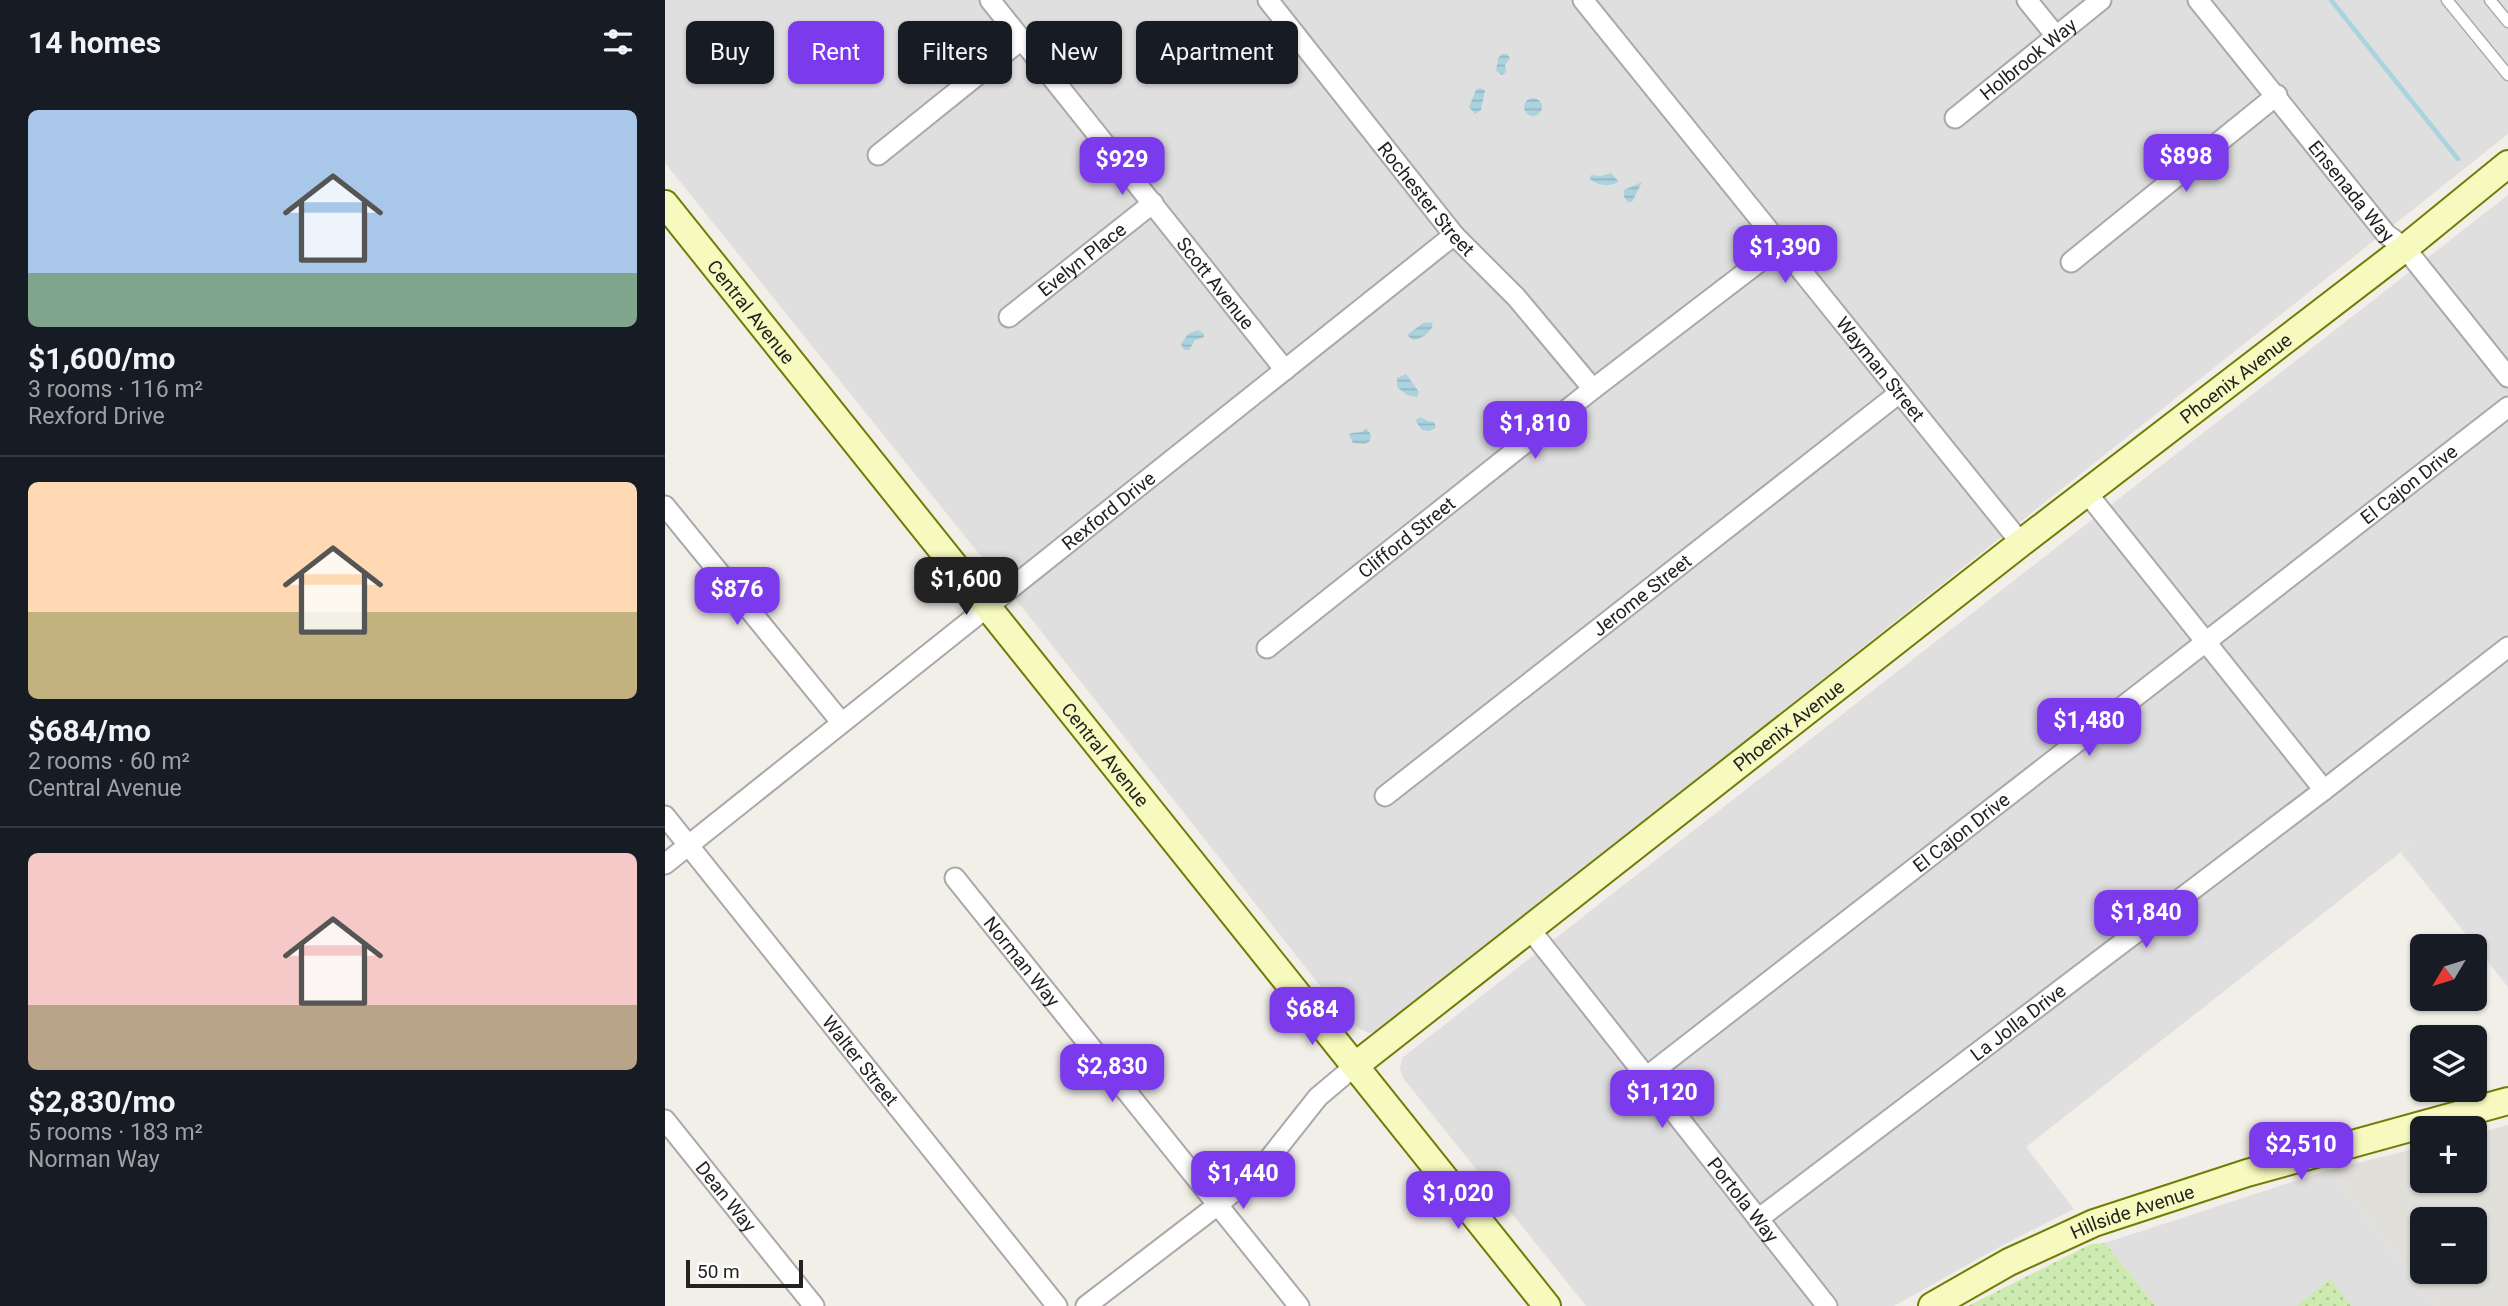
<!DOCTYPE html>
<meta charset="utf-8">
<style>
body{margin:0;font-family:Roboto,sans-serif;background:#20242c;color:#f1f3f6;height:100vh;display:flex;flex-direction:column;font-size:26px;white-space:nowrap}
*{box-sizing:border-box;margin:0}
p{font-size:23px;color:#9ea1a6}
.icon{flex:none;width:38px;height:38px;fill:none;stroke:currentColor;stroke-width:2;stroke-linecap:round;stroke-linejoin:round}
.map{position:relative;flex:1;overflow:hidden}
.panel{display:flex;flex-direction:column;background:#171b24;width:665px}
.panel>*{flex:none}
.hud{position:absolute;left:21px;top:21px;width:665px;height:63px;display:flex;gap:14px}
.needle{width:46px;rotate:232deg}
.tools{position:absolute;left:1745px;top:934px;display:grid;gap:14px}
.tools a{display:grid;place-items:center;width:77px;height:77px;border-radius:10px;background:#171b24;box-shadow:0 2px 5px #0004;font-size:35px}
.scale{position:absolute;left:21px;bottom:18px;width:117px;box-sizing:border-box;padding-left:7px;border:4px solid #222;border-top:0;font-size:19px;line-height:24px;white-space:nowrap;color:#222;-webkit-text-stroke:5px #fff;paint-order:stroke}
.price{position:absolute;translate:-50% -60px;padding:0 16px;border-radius:14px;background:#7c3aed;color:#fff;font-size:23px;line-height:46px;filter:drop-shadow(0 2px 4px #0008)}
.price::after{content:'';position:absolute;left:50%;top:42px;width:21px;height:16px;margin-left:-10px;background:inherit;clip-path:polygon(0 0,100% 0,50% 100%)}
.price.active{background:#222;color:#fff}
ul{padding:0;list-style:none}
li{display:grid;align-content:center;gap:14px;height:371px;padding:0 28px}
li+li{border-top:2px solid #363941}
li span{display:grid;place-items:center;height:217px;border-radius:10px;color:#555}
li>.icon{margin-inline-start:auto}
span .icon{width:126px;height:126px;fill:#fffc;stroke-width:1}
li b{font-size:30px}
h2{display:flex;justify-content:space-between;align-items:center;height:84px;padding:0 28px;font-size:30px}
.chip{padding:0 24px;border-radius:10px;background:#171b24;box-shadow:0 2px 5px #0004;font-size:24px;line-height:63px}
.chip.active{background:#7c3aed;color:#fff}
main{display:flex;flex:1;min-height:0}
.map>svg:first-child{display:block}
.residential{fill:#e0dfdf}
.airport{fill:#e1dfda;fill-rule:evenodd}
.grass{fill:url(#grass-dots)}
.water{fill:url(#water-rules)}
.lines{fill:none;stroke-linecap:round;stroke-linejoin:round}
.stream{stroke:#aad3df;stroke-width:4.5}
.lane-casing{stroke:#a9a9a9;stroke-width:13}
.street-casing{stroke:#a9a9a9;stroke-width:23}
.secondary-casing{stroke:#707d05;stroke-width:30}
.lane{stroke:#fff;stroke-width:10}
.street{stroke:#fff;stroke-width:19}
.secondary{stroke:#f7fabf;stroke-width:26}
.labels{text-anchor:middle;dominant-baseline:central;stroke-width:7;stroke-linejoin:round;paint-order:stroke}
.street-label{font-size:19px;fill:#222;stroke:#fff}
</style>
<main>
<section class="panel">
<h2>14 homes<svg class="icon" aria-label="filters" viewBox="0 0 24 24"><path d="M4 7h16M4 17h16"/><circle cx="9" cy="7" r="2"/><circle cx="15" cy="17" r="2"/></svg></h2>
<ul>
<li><span style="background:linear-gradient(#a9c7e8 75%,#7fa58c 0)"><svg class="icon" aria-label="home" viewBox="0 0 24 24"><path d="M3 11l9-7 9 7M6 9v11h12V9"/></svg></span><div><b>$1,600/mo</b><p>3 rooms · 116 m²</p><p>Rexford Drive</p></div></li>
<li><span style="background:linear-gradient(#ffd9b3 60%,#c2b280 0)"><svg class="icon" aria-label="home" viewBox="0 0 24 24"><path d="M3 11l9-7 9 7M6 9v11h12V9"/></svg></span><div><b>$684/mo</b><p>2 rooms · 60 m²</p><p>Central Avenue</p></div></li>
<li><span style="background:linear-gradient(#f6c9c9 70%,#b9a48a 0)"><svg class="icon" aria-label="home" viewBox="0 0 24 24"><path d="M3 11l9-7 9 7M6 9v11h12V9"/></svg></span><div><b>$2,830/mo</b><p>5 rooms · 183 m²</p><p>Norman Way</p></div></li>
</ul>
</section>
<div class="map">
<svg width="1843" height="1306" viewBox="0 0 1843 1306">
<defs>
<pattern id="grass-dots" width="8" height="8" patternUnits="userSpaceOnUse" patternTransform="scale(1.75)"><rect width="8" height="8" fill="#cdebb0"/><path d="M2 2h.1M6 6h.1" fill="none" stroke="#b0c997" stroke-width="1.8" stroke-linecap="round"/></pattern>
<pattern id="water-rules" width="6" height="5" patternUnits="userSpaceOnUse" patternTransform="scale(1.75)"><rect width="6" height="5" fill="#aad3df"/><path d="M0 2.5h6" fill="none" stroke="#92b5bf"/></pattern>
</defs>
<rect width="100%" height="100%" fill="#f2efe9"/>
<g class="residential">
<path d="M0,0h1843v134l-1119,890 -8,7 -12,2 -19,-9 -317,-403 -368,-458z"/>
<path d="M1843,195v792l-107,-134 14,-12 -389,306 48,62 -71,36 -109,61h-308l-183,-228 -3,-9 2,-11z"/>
<path d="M1664,1170l106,136h-279l-51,-63z"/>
</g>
<path class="airport" d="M1843,1125v181h-73l-106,-136 93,-23v34h53v-47zM1757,1220h53v52h-53z"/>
<g class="grass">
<path d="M1440,1243l51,63h-188l123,-62z"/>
<path d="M1665,1279l22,27h-56z"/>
</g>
<g class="water">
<path d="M837,54h5l3,4 -5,7 1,7 -4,3 -6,-4 2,-13z"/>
<path d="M815,88l5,2 -4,20 -6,4 -6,-7 7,-17z"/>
<circle cx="868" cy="107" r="9"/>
<path d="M946,173l8,9c-10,5 -21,4 -29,-3l1,-4 10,1z"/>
<path d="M977,182l-10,20h-4l-4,-5v-7z"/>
<path d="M766,322l2,3c-3,8 -12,14 -20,15l-6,-5 16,-12z"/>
<path d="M533,330l6,4v3l-9,3 -6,10h-5l-3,-6 7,-10z"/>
<path d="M741,374l13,18 -2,5 -10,-2 -10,-8v-9z"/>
<path d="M755,417l8,4 6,1 2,6 -7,3 -7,-1 -7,-10z"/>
<path d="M701,428l5,7 -1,6 -5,3 -12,-1 -4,-8 2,-2 11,-1z"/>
</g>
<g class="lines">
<path class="stream" d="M1666,0l127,159"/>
<defs>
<g id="lane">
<path d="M1782,0l61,75"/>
<path d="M1825,0l18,22"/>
</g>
<g id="street">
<path id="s1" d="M325,0l295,370"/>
<path id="s2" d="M603,0l186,235 62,62 77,92"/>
<path id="s3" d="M918,0l438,543"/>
<path d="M1362,0l29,36"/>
<path id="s4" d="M1533,0l188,234 19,14 103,129"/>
<path id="s5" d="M1290,118l146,-118"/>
<path d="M213,155l143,-115"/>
<path d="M1406,262l206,-167"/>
<path id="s6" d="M344,317l144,-114"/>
<path d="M1422,493l237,297"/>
<path d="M0,506l176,216"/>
<path id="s7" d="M602,648l326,-259 187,-143"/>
<path id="s8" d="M720,796l513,-402"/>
<path id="s9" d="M0,816l392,490"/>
<path id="s10" d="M0,864l789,-629"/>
<path id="s11" d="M290,878l344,428"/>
<path id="s12" d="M864,928l298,378"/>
<path id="s13" d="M981,1077l862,-670"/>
<path id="s14" d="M0,1120l149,186"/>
<path id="s15" d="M1093,1219l566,-429 184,-143"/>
<path d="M421,1306l133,-102 42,-35 57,-72 38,-32"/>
</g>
<g id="secondary">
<path id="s16" d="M0,204l882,1102"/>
<path id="s17" d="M691,1065l665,-522 384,-295 103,-84"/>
<path id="s18" d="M1267,1306l77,-44 85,-39 153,-50 261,-72"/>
</g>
</defs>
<use href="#lane" class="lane-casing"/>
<use href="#street" class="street-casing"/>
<use href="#secondary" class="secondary-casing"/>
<use href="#lane" class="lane"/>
<use href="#street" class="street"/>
<use href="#secondary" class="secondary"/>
</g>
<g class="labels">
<g class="street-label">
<text stroke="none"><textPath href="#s5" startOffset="94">Holbrook Way</textPath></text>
<text stroke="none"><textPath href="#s4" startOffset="245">Ensenada Way</textPath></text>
<text stroke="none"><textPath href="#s2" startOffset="254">Rochester Street</textPath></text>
<text stroke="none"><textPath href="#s6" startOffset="93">Evelyn Place</textPath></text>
<text stroke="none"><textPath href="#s1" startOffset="362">Scott Avenue</textPath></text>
<text stroke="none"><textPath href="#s16" startOffset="138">Central Avenue</textPath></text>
<text stroke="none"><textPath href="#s3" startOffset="474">Wayman Street</textPath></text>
<text stroke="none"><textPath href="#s17" startOffset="1116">Phoenix Avenue</textPath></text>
<text stroke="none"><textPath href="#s13" startOffset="966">El Cajon Drive</textPath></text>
<text stroke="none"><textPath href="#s10" startOffset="567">Rexford Drive</textPath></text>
<text stroke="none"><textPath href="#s7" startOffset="178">Clifford Street</textPath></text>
<text stroke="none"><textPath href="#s8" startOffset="326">Jerome Street</textPath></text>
<text stroke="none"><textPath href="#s17" startOffset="550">Phoenix Avenue</textPath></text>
<text stroke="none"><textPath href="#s16" startOffset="705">Central Avenue</textPath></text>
<text stroke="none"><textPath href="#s13" startOffset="399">El Cajon Drive</textPath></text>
<text stroke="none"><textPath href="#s11" startOffset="107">Norman Way</textPath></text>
<text stroke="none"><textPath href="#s15" startOffset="326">La Jolla Drive</textPath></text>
<text stroke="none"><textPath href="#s9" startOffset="313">Walter Street</textPath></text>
<text stroke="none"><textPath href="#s14" startOffset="98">Dean Way</textPath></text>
<text stroke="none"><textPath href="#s12" startOffset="346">Portola Way</textPath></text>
<text stroke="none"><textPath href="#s18" startOffset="222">Hillside Avenue</textPath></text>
</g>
</g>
</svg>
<div class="tools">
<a><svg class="needle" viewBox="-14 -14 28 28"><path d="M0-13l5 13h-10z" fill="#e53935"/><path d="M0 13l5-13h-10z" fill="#9ea1a6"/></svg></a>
<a><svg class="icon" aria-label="layers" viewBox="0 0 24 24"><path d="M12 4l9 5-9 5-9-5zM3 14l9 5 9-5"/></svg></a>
<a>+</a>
<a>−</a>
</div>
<div class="scale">50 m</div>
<b class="price" style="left:1521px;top:194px">$898</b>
<b class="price" style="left:457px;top:197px">$929</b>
<b class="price" style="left:1120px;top:285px">$1,390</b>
<b class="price" style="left:870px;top:461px">$1,810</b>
<b class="price active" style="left:301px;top:617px">$1,600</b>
<b class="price" style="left:72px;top:627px">$876</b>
<b class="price" style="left:1424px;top:758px">$1,480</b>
<b class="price" style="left:1481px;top:950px">$1,840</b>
<b class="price" style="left:647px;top:1047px">$684</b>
<b class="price" style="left:447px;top:1104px">$2,830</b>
<b class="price" style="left:997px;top:1130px">$1,120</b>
<b class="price" style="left:1636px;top:1182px">$2,510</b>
<b class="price" style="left:578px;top:1211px">$1,440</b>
<b class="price" style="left:793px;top:1231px">$1,020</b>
<div class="hud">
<a class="chip">Buy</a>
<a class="chip active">Rent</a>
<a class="chip">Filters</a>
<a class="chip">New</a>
<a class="chip">Apartment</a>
</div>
</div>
</main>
